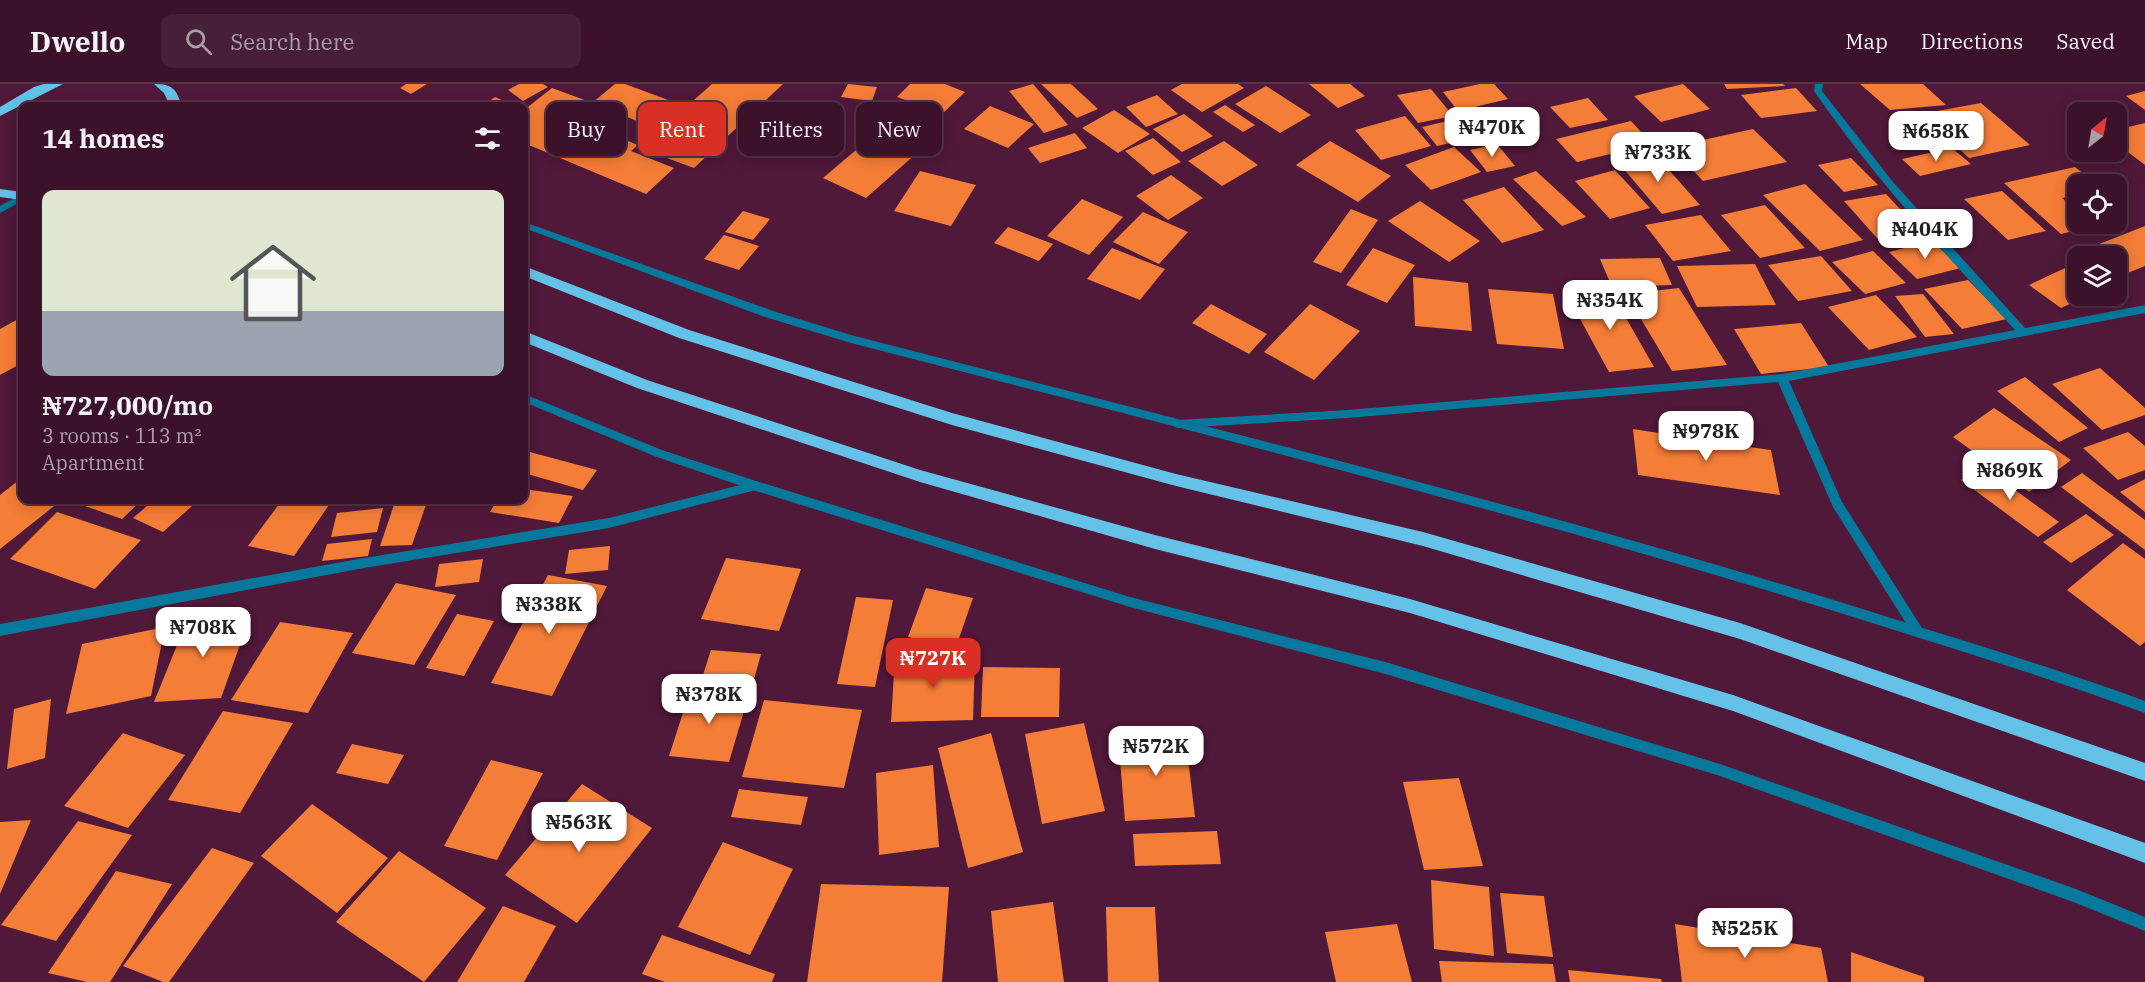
<!DOCTYPE html>
<meta charset="utf-8">
<style>
body{margin:0;font-family:"IBM Plex Serif",serif;background:#472037;color:#f1f3f6;height:100vh;display:flex;flex-direction:column;font-size:22px;white-space:nowrap}
*{box-sizing:border-box;margin:0}
p{font-size:20px;color:#ac9ea9}
.icon{flex:none;width:33px;height:33px;fill:none;stroke:currentColor;stroke-width:2;stroke-linecap:round;stroke-linejoin:round}
.map{position:relative;flex:1;overflow:hidden}
.details{position:absolute;left:18px;top:18px;width:510px;height:402px;display:flex;flex-direction:column;background:#3c122b;border-radius:12px;box-shadow:0 3px 15px #0003,0 0 0 2px #553247}
.details>*{flex:none}
.guide{position:absolute;left:546px;top:18px;width:570px;height:54px;display:flex;gap:12px}
.needle{width:39px;rotate:31deg}
.tools{position:absolute;left:2067px;top:18px;display:grid;gap:12px}
.tools a{display:grid;place-items:center;width:60px;height:60px;border-radius:12px;background:#3c122b;box-shadow:0 3px 15px #0003,0 0 0 2px #553247;font-size:30px}
.price{position:absolute;translate:-50% -51px;padding:0 14px;border-radius:12px;background:#fff;color:#222;font-size:20px;line-height:39px;filter:drop-shadow(0 2px 3px #0008)}
.price::after{content:'';position:absolute;left:50%;top:36px;width:18px;height:14px;margin-left:-9px;background:inherit;clip-path:polygon(0 0,100% 0,50% 100%)}
.price.current{background:#d93025;color:#fff}
ul{padding:0;list-style:none}
li{display:grid;align-content:center;gap:12px;height:318px;padding:0 24px}
li span{display:grid;place-items:center;height:186px;border-radius:12px;color:#555}
li>.icon{margin-inline-start:auto}
span .icon{width:108px;height:108px;fill:#fffc;stroke-width:1}
li b{font-size:26px}
h2{display:flex;justify-content:space-between;align-items:center;height:72px;padding:0 24px;font-size:26px}
.tag{padding:0 21px;border-radius:12px;background:#3c122b;box-shadow:0 3px 15px #0003,0 0 0 2px #553247;font-size:21px;line-height:54px}
.tag.current{background:#d93025;color:#fff}
header{display:flex;align-items:center;gap:36px;box-sizing:border-box;height:84px;padding:0 30px;background:#3c122b;border-bottom:2px solid #553247}
header strong{font-size:28px}
nav{display:flex;gap:33px;margin-inline-start:auto;font-size:21px}
.search{width:420px;height:54px;background:#472037;display:flex;align-items:center;gap:15px;box-sizing:border-box;padding:0 21px;border-radius:12px;color:#ac9ea9;font-size:22px}
.map>svg:first-child{display:block}
.building{fill:#f47d37}
.lines{fill:none;stroke-linecap:round;stroke-linejoin:round}
.minor{fill:#05789b;fill-rule:evenodd}
.tertiary{fill:#05789b;fill-rule:evenodd}
.trunk{fill:#64c2e8;fill-rule:evenodd}
</style>
<header>
<strong>Dwello</strong>
<div class="search"><svg class="icon" aria-label="search" viewBox="0 0 24 24"><circle cx="10" cy="10" r="6"/><path d="M15 15l6 6"/></svg>Search here</div>
<nav><a>Map</a><a>Directions</a><a>Saved</a></nav>
</header>
<div class="map">
<svg width="2145" height="898" viewBox="0 0 2145 898">
<rect width="100%" height="100%" fill="#501839"/>
<g class="building">
<path d="M406,0h21l-16,10 -11,-6z"/>
<path d="M519,0h24l5,3 -25,14 -15,-11z"/>
<path d="M615,0h10l54,20 -27,23 -60,-24z"/>
<path d="M712,0h71l-89,84 -54,-20z"/>
<path d="M848,0l29,3 -5,14 -31,-4z"/>
<path d="M910,0h35l20,8 -23,22 -45,-17z"/>
<path d="M1033,0l35,41 -24,8 -35,-42z"/>
<path d="M1041,0h30l27,25 -21,9z"/>
<path d="M1182,0h56l6,4 -42,24 -31,-22z"/>
<path d="M1309,0h41l15,12 -27,12z"/>
<path d="M1480,0h14l14,15 -50,12 -15,-19z"/>
<path d="M1683,0l27,25 -49,13 -27,-26z"/>
<path d="M1724,0h59l2,2 -58,3z"/>
<path d="M1860,0h63l23,21 -56,5z"/>
<path d="M1266,2l45,29 -31,18 -45,-29z"/>
<path d="M552,4l38,14 -20,16 68,27 -7,6 43,17 -28,26 -122,-51v-33z"/>
<path d="M1796,4l21,23 -56,7 -20,-23z"/>
<path d="M1431,5l22,27 -35,7 -21,-28z"/>
<path d="M2145,7v19l-19,-14z"/>
<path d="M1157,11l21,19 -32,13 -20,-20z"/>
<path d="M495,13l20,9h-33z"/>
<path d="M1588,14l20,22 -38,8 -20,-21z"/>
<path d="M1981,19l49,42 -61,13 -48,-44z"/>
<path d="M1225,21l30,20 -12,7 -30,-20z"/>
<path d="M990,22l44,18 -26,24 -44,-19z"/>
<path d="M1114,26l36,24 -32,19 -36,-25z"/>
<path d="M1184,30l29,22 -31,16 -29,-23z"/>
<path d="M1405,32l26,30 -50,14 -26,-30z"/>
<path d="M1456,35l16,19 -35,8 -15,-19z"/>
<path d="M1631,37l21,23 -75,18 -21,-23z"/>
<path d="M1920,38l23,21 -25,5 -22,-21z"/>
<path d="M2145,39v42l-29,-22v-13z"/>
<path d="M1753,45l34,33 -84,19 -32,-34z"/>
<path d="M876,49l42,19 -52,46 -43,-20z"/>
<path d="M1075,49l12,15 -47,15 -12,-15z"/>
<path d="M1153,54l28,24 -28,13 -28,-24z"/>
<path d="M1224,57l34,24 -36,21 -34,-25z"/>
<path d="M1330,57l61,35 -33,26 -62,-37z"/>
<path d="M1497,60l18,22 -28,6 -17,-22z"/>
<path d="M1454,63l27,25 -50,18 -26,-25z"/>
<path d="M1952,64l19,16 -51,12 -18,-17z"/>
<path d="M1653,68l47,53 -38,9 -46,-54z"/>
<path d="M1851,74l27,27 -34,7 -26,-27z"/>
<path d="M2075,83l21,17h-18v11l-16,3 16,14v12h13l3,2 -33,8 -57,-51z"/>
<path d="M1615,86l35,38 -40,11 -35,-38z"/>
<path d="M920,87l56,14 -25,41 -57,-15z"/>
<path d="M1536,87l50,46 -24,9 -49,-47z"/>
<path d="M1171,91l32,23 -35,22 -32,-24z"/>
<path d="M1805,100l58,56 -43,11 -57,-56z"/>
<path d="M1504,103l40,43 -42,13 -39,-43z"/>
<path d="M2002,107l44,40 -38,9 -44,-41z"/>
<path d="M1886,110l41,44 -43,8 -40,-45z"/>
<path d="M1082,115l41,18 -34,38 -42,-19z"/>
<path d="M1420,117l60,40 -31,21 -61,-41z"/>
<path d="M1765,121l40,43 -45,10 -39,-43z"/>
<path d="M1351,125l27,11 -37,53 -28,-11z"/>
<path d="M743,127l27,8 -17,21 -28,-8z"/>
<path d="M1143,128l45,20 -29,32 -46,-22z"/>
<path d="M1701,131l30,36 -58,10 -28,-36z"/>
<path d="M2145,142v40l-25,10 -4,-2v-18h-23l-9,-6z"/>
<path d="M1008,143l45,17 -14,17 -45,-18z"/>
<path d="M724,151l35,11 -20,24 -35,-11z"/>
<path d="M1932,157l29,27 -44,11 -28,-27z"/>
<path d="M1112,164l53,21 -25,31 -53,-21z"/>
<path d="M1373,164l42,17 -28,38 -41,-18z"/>
<path d="M1873,167l33,32 -41,11 -33,-32z"/>
<path d="M1821,172l31,35 -54,10 -30,-36z"/>
<path d="M1660,174l12,27 -60,2 -12,-28z"/>
<path d="M2078,178v34h9l-26,12 -32,-23z"/>
<path d="M1755,180l21,41 -79,2 -20,-41z"/>
<path d="M1413,193l55,6 4,48 -57,-5z"/>
<path d="M1968,196l39,39 -45,10 -38,-40z"/>
<path d="M1679,204l48,77 -55,6 -46,-77z"/>
<path d="M1488,205l65,5 11,55 -67,-5z"/>
<path d="M1610,206l44,77 -45,5 -42,-77z"/>
<path d="M1923,210l31,40 -29,3 -30,-41z"/>
<path d="M1876,211l41,42 -48,13 -41,-43z"/>
<path d="M1211,220l56,30 -18,20 -57,-31z"/>
<path d="M1310,220l50,27 -46,49 -50,-28z"/>
<path d="M22,233v46l-22,12v-46z"/>
<path d="M1801,239l28,44 -68,7 -27,-45z"/>
<path d="M2100,284l45,40v7l-43,15 -50,-46z"/>
<path d="M2025,293l63,51 -29,14 -62,-51z"/>
<path d="M1994,324l77,52 -42,32 -76,-55z"/>
<path d="M1633,345l32,5 1,5 43,6 -2,-11 34,4 1,8 29,4 9,45 -142,-20z"/>
<path d="M2128,348l17,14v24l-27,10 -35,-32z"/>
<path d="M526,367l71,19 -14,20 -59,-17v-18z"/>
<path d="M1981,381l78,57 -21,15 -77,-57z"/>
<path d="M2082,389l63,47v30l-84,-63z"/>
<path d="M2145,395v33l-25,-20z"/>
<path d="M19,396l3,2v18h30l6,3 -58,46v-54z"/>
<path d="M524,405l49,7 -14,27 -69,-11 7,-12h27z"/>
<path d="M68,416h74l-20,19z"/>
<path d="M154,416h24l14,6 -29,26 -30,-14z"/>
<path d="M282,416h18l29,5 -35,51 -46,-10z"/>
<path d="M395,418h32l-15,43 -32,1z"/>
<path d="M383,424l-6,24 -46,5 6,-24z"/>
<path d="M57,428l84,28 -46,49 -85,-30z"/>
<path d="M2086,430l28,21 -43,28 -28,-21z"/>
<path d="M372,455l-4,17 -46,5 5,-17z"/>
<path d="M2123,459l22,16v83l-5,4 -73,-56z"/>
<path d="M610,462l-2,24 -43,4 4,-24z"/>
<path d="M726,474l75,11 -22,62 -78,-12z"/>
<path d="M483,475l-4,23 -44,5 4,-23z"/>
<path d="M548,491l59,11 -55,110 -61,-13z"/>
<path d="M396,499l60,12 -42,70 -62,-12z"/>
<path d="M926,504l47,10 -17,49 -48,-10z"/>
<path d="M856,513l37,3 -18,87 -38,-3z"/>
<path d="M251,530l-30,84 -67,4 34,-84z"/>
<path d="M457,530l37,7 -30,55 -38,-8z"/>
<path d="M280,538l73,11 -45,80 -77,-13z"/>
<path d="M165,543l-14,69 -85,18 16,-70z"/>
<path d="M711,566l50,4 -8,29 -51,-5z"/>
<path d="M975,572l-2,64 -82,2 4,-65z"/>
<path d="M983,583l77,1 -1,49h-78z"/>
<path d="M691,604l58,6 -20,68 -60,-6z"/>
<path d="M51,615l-6,59 -38,11 7,-60z"/>
<path d="M764,616l98,10 -18,78 -102,-11z"/>
<path d="M223,627l70,12 -53,90 -72,-13z"/>
<path d="M1084,639l21,88 -63,13 -17,-90z"/>
<path d="M123,649l62,22 -57,73 -64,-22z"/>
<path d="M991,649l32,119 -55,16 -30,-120z"/>
<path d="M1185,649l10,84 -70,4 -7,-86z"/>
<path d="M352,660l52,11 -16,29 -52,-11z"/>
<path d="M491,676l52,13 -46,87 -53,-14z"/>
<path d="M933,681l6,82 -60,8 -3,-82z"/>
<path d="M1459,694l24,88 -59,4 -21,-88z"/>
<path d="M582,700l70,44 -75,95 -72,-48z"/>
<path d="M739,705l69,8 -7,28 -70,-8z"/>
<path d="M312,720l76,54 -51,55 -76,-57z"/>
<path d="M31,736l-31,74v-72z"/>
<path d="M78,737l54,14 -76,106 -55,-16z"/>
<path d="M1217,747l4,33 -86,2 -2,-32z"/>
<path d="M723,758l70,27 -43,86 -72,-28z"/>
<path d="M212,764l42,15 -85,119h-6l-40,-16z"/>
<path d="M399,767l87,57 -62,74 -88,-60z"/>
<path d="M116,787l56,13 -62,98h-23l-39,-9z"/>
<path d="M1431,796l58,7 5,69 -60,-7z"/>
<path d="M821,800l128,3 -7,95h-135z"/>
<path d="M1500,809l44,3 9,61 -46,-4z"/>
<path d="M1053,818l11,80h-66l-7,-71z"/>
<path d="M503,822l53,20 -32,56h-67z"/>
<path d="M1106,823h49l4,75h-51z"/>
<path d="M1397,840l15,58h-76l-11,-50z"/>
<path d="M1675,840l146,24 7,34h-146z"/>
<path d="M662,851l113,39 -3,8h-107l-23,-8z"/>
<path d="M1851,868l73,25v5h-73z"/>
<path d="M1439,877l114,3 3,18h-114z"/>
<path d="M1568,886l93,9 1,3h-92z"/>
</g>
<g class="lines">
<g class="minor">
<path d="M1815,0h8l-1,7 71,91 132,146 120,-23v8l-356,68 53,121 80,126 2,4 -2,4 -4,2 -4,-2 -81,-129 -55,-125 -431,36 -170,10 -6,-4 6,-4 170,-10 435,-36 233,-44c-71,-77 -142,-153 -201,-239z"/>
<path d="M756,397l4,2 2,3 -2,3 -151,39 -245,40 -364,68v-12l364,-66 245,-40z"/>
</g>
<g class="tertiary">
<path d="M22,110v7l-22,12v-7z"/>
<path d="M524,138l249,89 78,24c347,90 695,174 1037,282 86,27 172,53 257,84v12c-85,-31 -171,-58 -257,-85 -341,-109 -690,-195 -1037,-285l-86,-26 -241,-89z"/>
<path d="M524,310l138,56 94,31 374,116 259,66 331,101 356,125 69,28v14l-69,-28 -356,-127 -331,-101 -259,-68 -374,-116 -102,-35 -130,-54z"/>
</g>
<g class="trunk">
<path d="M44,0h19l-63,32v-9l34,-20z"/>
<path d="M154,0c19,0 22,5 28,22h-12l-6,-13z"/>
<path d="M0,105l22,3v8l-22,-3z"/>
<path d="M524,182l165,64 263,83 224,61 247,58 317,91 405,140v18l-405,-142 -317,-93 -247,-60 -224,-61 -273,-87 -155,-62z"/>
<path d="M524,247l123,49 273,90 235,65 255,64 323,96 412,148v20l-412,-152 -323,-98 -255,-64 -235,-67 -283,-94 -113,-46z"/>
</g>
</g>
</svg>
<div class="tools">
<a><svg class="needle" viewBox="-14 -14 28 28"><path d="M0-13l5 13h-10z" fill="#e53935"/><path d="M0 13l5-13h-10z" fill="#ac9ea9"/></svg></a>
<a><svg class="icon" aria-label="locate" viewBox="0 0 24 24"><circle cx="12" cy="12" r="6"/><path d="M12 2v4M12 18v4M2 12h4M18 12h4"/></svg></a>
<a><svg class="icon" aria-label="layers" viewBox="0 0 24 24"><path d="M12 4l9 5-9 5-9-5zM3 14l9 5 9-5"/></svg></a>
</div>
<b class="price" style="left:1492px;top:74px">₦470K</b>
<b class="price" style="left:1936px;top:78px">₦658K</b>
<b class="price" style="left:1658px;top:99px">₦733K</b>
<b class="price" style="left:1925px;top:176px">₦404K</b>
<b class="price" style="left:1610px;top:247px">₦354K</b>
<b class="price" style="left:1706px;top:378px">₦978K</b>
<b class="price" style="left:2010px;top:417px">₦869K</b>
<b class="price" style="left:549px;top:551px">₦338K</b>
<b class="price" style="left:203px;top:574px">₦708K</b>
<b class="price current" style="left:933px;top:605px">₦727K</b>
<b class="price" style="left:709px;top:641px">₦378K</b>
<b class="price" style="left:1156px;top:693px">₦572K</b>
<b class="price" style="left:579px;top:769px">₦563K</b>
<b class="price" style="left:1745px;top:875px">₦525K</b>
<div class="guide">
<a class="tag">Buy</a>
<a class="tag current">Rent</a>
<a class="tag">Filters</a>
<a class="tag">New</a>
</div>
<section class="details">
<h2>14 homes<svg class="icon" aria-label="filters" viewBox="0 0 24 24"><path d="M4 7h16M4 17h16"/><circle cx="9" cy="7" r="2"/><circle cx="15" cy="17" r="2"/></svg></h2>
<ul>
<li><span style="background:linear-gradient(#dfe7d0 65%,#9aa5b1 0)"><svg class="icon" aria-label="home" viewBox="0 0 24 24"><path d="M3 11l9-7 9 7M6 9v11h12V9"/></svg></span><div><b>₦727,000/mo</b><p>3 rooms · 113 m²</p><p>Apartment</p></div></li>
</ul>
</section>
</div>
